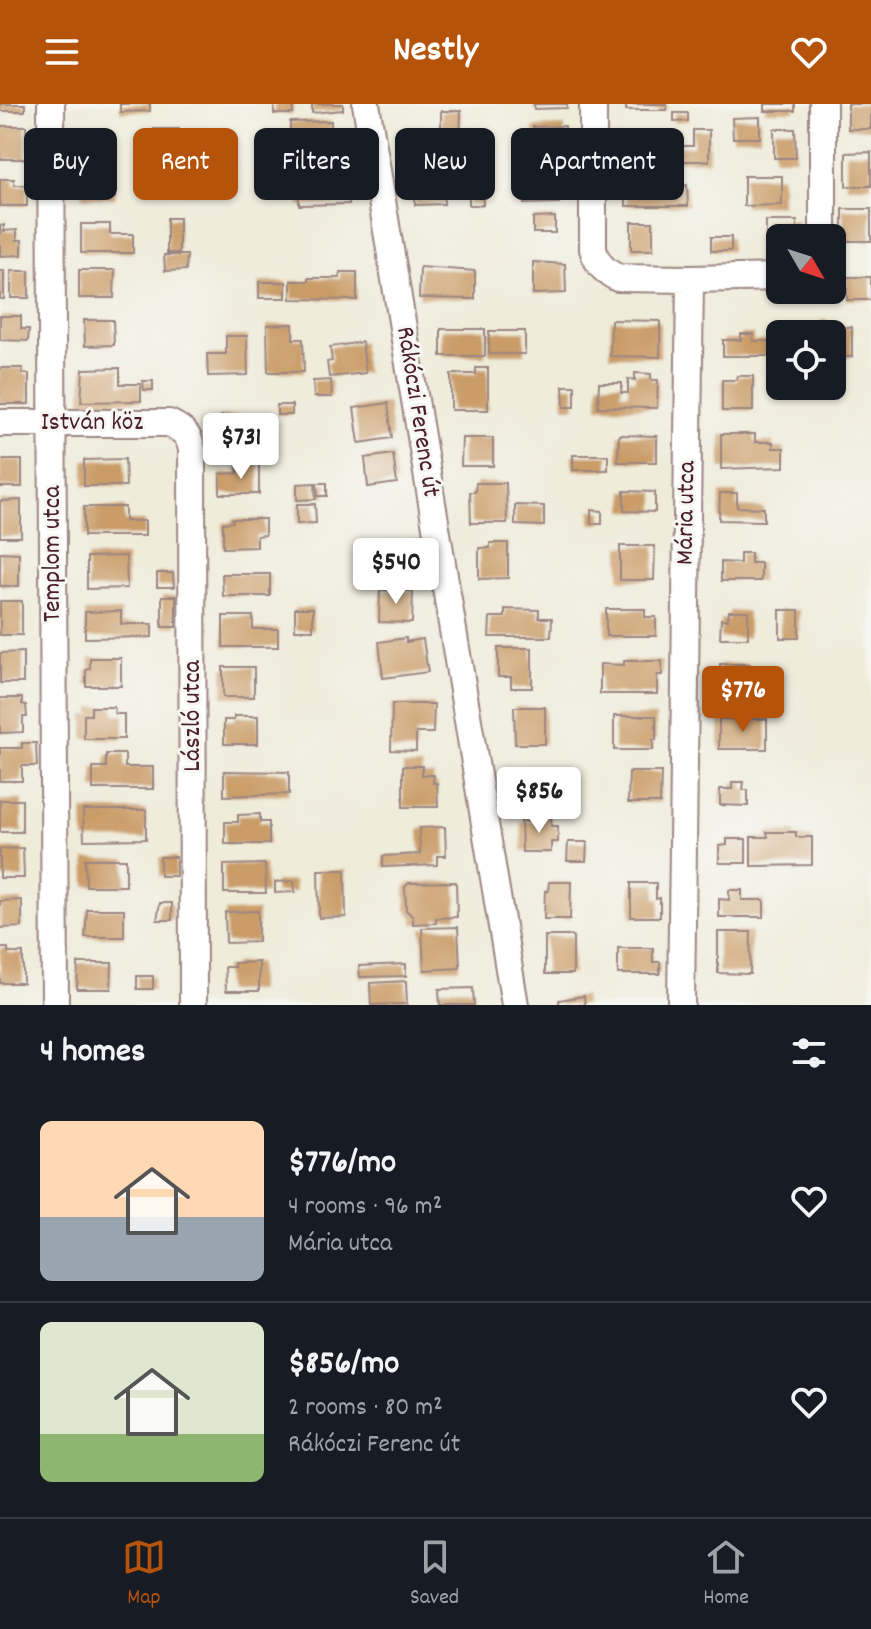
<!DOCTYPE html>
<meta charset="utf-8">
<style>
body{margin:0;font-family:Dekko,sans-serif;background:#20242c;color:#f1f3f6;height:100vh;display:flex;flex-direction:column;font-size:30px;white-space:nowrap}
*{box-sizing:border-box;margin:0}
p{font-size:26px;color:#9ea1a6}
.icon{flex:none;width:44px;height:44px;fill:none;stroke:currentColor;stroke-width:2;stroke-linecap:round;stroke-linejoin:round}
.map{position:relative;height:901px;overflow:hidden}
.drawer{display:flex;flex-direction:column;background:#171b24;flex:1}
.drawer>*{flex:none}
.banner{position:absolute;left:24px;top:24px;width:824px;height:72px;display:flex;gap:16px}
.needle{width:52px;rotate:129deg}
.controls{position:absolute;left:766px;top:120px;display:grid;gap:16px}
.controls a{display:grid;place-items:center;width:80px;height:80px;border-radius:12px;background:#171b24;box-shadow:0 2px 6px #0004;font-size:40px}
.price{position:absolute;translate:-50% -68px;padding:0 18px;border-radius:8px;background:#fff;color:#222;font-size:26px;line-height:52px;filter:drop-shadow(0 2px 4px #0008)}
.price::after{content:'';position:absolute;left:50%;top:48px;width:24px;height:18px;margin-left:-12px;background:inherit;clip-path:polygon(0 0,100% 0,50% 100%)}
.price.selected{background:#b45309;color:#fff}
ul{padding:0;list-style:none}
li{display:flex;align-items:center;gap:24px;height:200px;padding:0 40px}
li+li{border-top:2px solid #363941}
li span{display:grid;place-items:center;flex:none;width:224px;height:160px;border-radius:12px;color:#555}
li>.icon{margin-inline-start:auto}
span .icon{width:96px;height:96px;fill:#fffc;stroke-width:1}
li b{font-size:34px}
h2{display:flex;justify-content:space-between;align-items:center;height:96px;padding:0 40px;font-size:34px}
.pill{padding:0 28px;border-radius:12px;background:#171b24;box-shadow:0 2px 6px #0004;font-size:28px;line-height:72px}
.pill.selected{background:#b45309;color:#fff}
header{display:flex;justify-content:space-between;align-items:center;height:104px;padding:0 40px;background:#b45309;color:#fff;font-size:36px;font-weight:700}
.tab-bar{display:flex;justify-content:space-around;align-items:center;height:112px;border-top:2px solid #363941;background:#171b24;font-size:22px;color:#9ea1a6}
.tab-bar a{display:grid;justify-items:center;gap:4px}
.tab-bar .selected{color:#b45309}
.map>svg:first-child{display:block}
.building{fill:#ca9c67}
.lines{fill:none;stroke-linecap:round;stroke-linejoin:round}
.minor-casing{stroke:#9c8682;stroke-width:30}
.minor{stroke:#fff;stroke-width:26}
.labels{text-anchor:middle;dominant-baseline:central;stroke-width:6;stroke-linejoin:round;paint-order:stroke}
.street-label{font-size:26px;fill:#4a1f2b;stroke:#f6f6f2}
</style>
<header><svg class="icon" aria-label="menu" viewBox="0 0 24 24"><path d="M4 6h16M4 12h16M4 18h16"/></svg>Nestly<svg class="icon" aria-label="heart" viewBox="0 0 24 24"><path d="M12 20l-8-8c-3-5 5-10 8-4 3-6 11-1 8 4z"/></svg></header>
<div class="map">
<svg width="871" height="901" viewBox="0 0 871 901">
<rect width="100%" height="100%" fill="#f6f6f2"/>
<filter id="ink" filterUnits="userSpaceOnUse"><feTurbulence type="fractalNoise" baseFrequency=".0125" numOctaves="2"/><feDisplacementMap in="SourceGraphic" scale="16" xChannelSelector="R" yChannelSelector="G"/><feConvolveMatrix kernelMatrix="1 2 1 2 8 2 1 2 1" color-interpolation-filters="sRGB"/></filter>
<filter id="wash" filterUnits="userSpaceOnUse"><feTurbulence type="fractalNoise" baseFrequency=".006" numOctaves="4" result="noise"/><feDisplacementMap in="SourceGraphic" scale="32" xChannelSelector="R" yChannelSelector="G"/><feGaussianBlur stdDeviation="1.8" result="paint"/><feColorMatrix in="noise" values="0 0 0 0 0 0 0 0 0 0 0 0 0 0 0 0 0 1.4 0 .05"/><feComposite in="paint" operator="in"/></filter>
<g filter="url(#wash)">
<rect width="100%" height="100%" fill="#efecda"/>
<g id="blocks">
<g class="building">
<rect x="0" y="0" width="25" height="7"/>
<path d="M120,0h30v7l-30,1z"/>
<rect x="274" y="0" width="19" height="10"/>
<path d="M312,0h31v6l-31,3z"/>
<path d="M534,0h33v4l-33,1z"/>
<rect x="626" y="0" width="41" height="6"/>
<rect x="765" y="0" width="30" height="7"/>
<rect x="848" y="0" width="23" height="25"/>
<path d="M441,7h20l-1,39h-8v11h-15v-30h4z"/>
<path d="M674,9h14v8l-14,1z"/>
<path d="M760,13v21h-27l-1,-20z"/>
<path d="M331,17l1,36h-20v-8h-22v-27z"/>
<rect x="0" y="22" width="26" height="33"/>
<path d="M565,22v26l-31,1v-8h4v-11h-5v-7z"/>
<path d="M154,25h25v51h-18v-27h-7z"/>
<path d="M774,25h21l1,29h-22z"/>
<path d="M693,26h16v31h-32l1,-15h15z"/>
<rect x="466" y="31" width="28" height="26"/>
<path d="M871,48v34h-25v-33z"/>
<path d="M203,59v29l-21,1 -1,-29z"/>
<path d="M349,65v35l-50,1 -1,-35z"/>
<path d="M469,68h18l-1,12h-4l1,21h-14z"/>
<path d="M82,69l33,1v24h-33z"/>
<path d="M626,69h33v14l28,-2 1,21h-62z"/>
<path d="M523,70h35l1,29 -35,1z"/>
<path d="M744,72h38v29l-38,1z"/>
<path d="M0,75h14v6h13v21h-27z"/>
<path d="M415,77h28l1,23 -29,1z"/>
<rect x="843" y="105" width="28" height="32"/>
<path d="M555,113v16h-22v-15z"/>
<rect x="167" y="114" width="12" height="35"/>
<path d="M766,117h31v17h-17v11h-14z"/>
<rect x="631" y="118" width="22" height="28"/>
<path d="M81,120h29v10h23v19h-52z"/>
<path d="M4,121v6l13,-1v10h5v15l-22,1v-30z"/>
<rect x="711" y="133" width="20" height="14"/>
<path d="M164,151h23l-1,15 -21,1z"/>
<path d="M533,158l32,2 1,29 -33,1z"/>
<path d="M420,163l55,4v28l-56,-1z"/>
<path d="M79,166h36l-1,28h-35z"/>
<rect x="0" y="167" width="4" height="28"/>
<rect x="11" y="167" width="18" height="27"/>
<path d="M340,168h17v28l-66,-1v-18h18v-3h31z"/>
<rect x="847" y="173" width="24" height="23"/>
<rect x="259" y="178" width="27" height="16"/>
<path d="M0,212h21v13h8l-1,12 -28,-1z"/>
<path d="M823,215l16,8h13v30h-20v-23h-23z"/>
<path d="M84,216h29l1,25 -29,1z"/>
<path d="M611,216l49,1v36l-50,-1z"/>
<path d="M293,220v15h10l1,33h-36l-1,-47z"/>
<rect x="441" y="225" width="44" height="27"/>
<rect x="489" y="227" width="36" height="23"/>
<path d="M741,230h12v7h27v15h-57v-16h18z"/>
<path d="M226,232h21l1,39 -40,1 -1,-22h19z"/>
<path d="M362,238l4,31 -37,4 -2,-15 5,-1 -2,-14z"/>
<path d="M0,264h23v6h6v30h-29z"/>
<path d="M120,264v16h21v17l-60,1 2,-33z"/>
<path d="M476,264h12v42h-37v-36h25z"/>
<path d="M635,269l16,1v6h7l-1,28 -59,-1 1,-24h23l-1,10h7v-14l7,1z"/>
<path d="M737,272h16v35h-31v-31h15z"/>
<path d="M331,276l1,17h-18l-1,-16z"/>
<path d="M143,277h10v9h-9z"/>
<path d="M563,282h12v21h-11z"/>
<path d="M388,299l4,35 -33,5 -5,-35z"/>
<rect x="277" y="301" width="15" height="10"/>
<path d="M260,311v34h-39v-33z"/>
<path d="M721,330h34v8h18v6h11v19l-63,2z"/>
<path d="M619,331l38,1v26h-39z"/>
<path d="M462,334h31v28h-32z"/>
<path d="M393,350l4,29 -29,4 -3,-29z"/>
<rect x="573" y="351" width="35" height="15"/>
<path d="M125,355l1,27h-42v-26z"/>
<rect x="0" y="356" width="22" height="27"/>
<path d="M259,360v30h-39v-20l18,-1 -1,-8z"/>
<path d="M315,379l1,16 -19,1v-16z"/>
<path d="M317,379h10v13h-9z"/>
<path d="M476,379h30l1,40h-36l-1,-31h5z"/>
<path d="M624,387l31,1v20l-31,-1z"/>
<path d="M720,389h17v14l27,1v13l-45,-1z"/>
<path d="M21,396v37h-21v-36z"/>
<path d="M297,400h18l1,19 -19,1z"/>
<path d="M515,401l29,1v20l-29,-1z"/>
<path d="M84,403h41v14h20v15h-61z"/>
<path d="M591,406l11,1v13h-11z"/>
<path d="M232,415h33v16l-8,1v11l-34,1v-25l10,-1z"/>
<path d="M490,439h18v35l-29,1v-31h11z"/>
<path d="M620,442h35l-1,34h-34z"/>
<path d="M0,448l19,1v33h-19z"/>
<path d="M740,449h11v10h10v18h-40v-19l19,1z"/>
<path d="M126,452l1,32 -40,1v-32z"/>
<path d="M406,455v18l-18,1v-18z"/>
<path d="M157,469h16l1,14h-17z"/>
<path d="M222,470h48v22h-47z"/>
<path d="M380,486l33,1 -1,32 -33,-1z"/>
<rect x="162" y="492" width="14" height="31"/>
<rect x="0" y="497" width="22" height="34"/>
<rect x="295" y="504" width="18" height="22"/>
<path d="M505,505l34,1v8h13l-1,19h-62l1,-20h15z"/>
<path d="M606,505h39v8h11v19h-50z"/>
<rect x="780" y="506" width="19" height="28"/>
<path d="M121,507v13h31v13l-67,1v-26z"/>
<path d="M729,507h19v27h-28l1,-19 7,1z"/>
<path d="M223,512h30v13h25v18h-55z"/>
<path d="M406,534v4l17,-3 5,33 -45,6 -4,-36z"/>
<path d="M498,544h34v40h-21v-11h-13z"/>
<path d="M23,548v31h-23v-30z"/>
<path d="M90,554h31v28h-35v-16l4,-1z"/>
<path d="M624,557h38v14h-5v19h-57v-30l24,1z"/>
<path d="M720,560h29v18h27v11h-56z"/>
<rect x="223" y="563" width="31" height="30"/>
<path d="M0,594h22v6l4,1 1,12h-4v15l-23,1z"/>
<path d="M392,600h42l-1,29h-17v18l-25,-1z"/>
<path d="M91,603h23l1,7h9v25h-40v-24h7z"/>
<path d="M514,603h31v37h-30z"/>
<path d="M234,612h24v28h-34v-24h10z"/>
<path d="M614,612h42v24h-3v10h-39z"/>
<rect x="719" y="615" width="48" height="30"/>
<path d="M22,639h14l1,23h-15v15h-22v-33h22z"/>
<path d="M106,650h19v13h28v22h-60v-22h13z"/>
<path d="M403,662h19v9h12l-1,8h4l1,24h-35z"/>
<path d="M224,667l65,1v22l-65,2z"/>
<path d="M629,668h32l-1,31h-32z"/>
<path d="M516,669h31v31h-32z"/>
<path d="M732,678h12l-1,8h5v16l-28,-1v-16h12z"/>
<rect x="0" y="696" width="22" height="32"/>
<path d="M83,706h63v29l-62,1z"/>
<path d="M260,710v8h9v22h-44v-22h13v-7z"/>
<path d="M536,712h15v10h7v16h-7v10h-29l-1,-31 15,1z"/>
<path d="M445,723l1,29h-9v9l-54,2v-11l37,-2 -1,-26z"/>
<path d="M767,728h29v5h16v28l-61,1v-29h17z"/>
<path d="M727,735h19v24h-27v-17l8,-1z"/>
<path d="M568,738h19l-1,19h-19z"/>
<path d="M23,744l1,30h-24v-29z"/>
<rect x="160" y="753" width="16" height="19"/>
<path d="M85,755h41v27h-40z"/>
<path d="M265,760l1,29h-42v-28z"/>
<path d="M318,766h27l1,47 -27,1z"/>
<path d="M294,777l1,11 -20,1v-11z"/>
<path d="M456,778l1,35 -21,1v5l-23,1v-7l-7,-7 -1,-23 4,-4z"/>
<path d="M549,778h22l-1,37h-26l1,-28h3z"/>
<path d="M631,779h25v16l4,-1v19h-29z"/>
<path d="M729,786h13v10h22v17h-45v-18l10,1z"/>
<path d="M22,796v27l-22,1v-27z"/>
<path d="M160,799h12v17h-15z"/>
<path d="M87,805h37v28h-39z"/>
<path d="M258,807v31l-32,1 -1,-31z"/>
<path d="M458,823l2,41 -36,2 -2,-42z"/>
<path d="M718,828h33l-1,42 -32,-1z"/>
<rect x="545" y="832" width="28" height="38"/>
<path d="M0,844h8v5h15v30h-23z"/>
<path d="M618,844h35v14h7v12h-42z"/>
<path d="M259,858v29h-33l-1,-24h9v-4z"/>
<path d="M78,859h34l-1,26h-34z"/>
<path d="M406,860v12l-46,1 -1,-11z"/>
<rect x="137" y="872" width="16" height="13"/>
<path d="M406,877l1,23 -36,1 -1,-22z"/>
<path d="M473,884l1,17h-34l-1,-16z"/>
<path d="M584,892l1,9h-26v-5z"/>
</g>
</g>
</g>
<g filter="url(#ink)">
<use href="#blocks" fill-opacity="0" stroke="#9c8682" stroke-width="2"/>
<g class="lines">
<defs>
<g id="minor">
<path d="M51,0l4,901"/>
<path d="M366,0l149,901"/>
<path d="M593,0v145c4,15 11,22 25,29l72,1 -9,726"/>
<path d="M823,134v-134"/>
<path d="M690,175l90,-2"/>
<path d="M0,319h169c14,7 20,11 23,27l1,555"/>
</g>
</defs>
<use href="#minor" class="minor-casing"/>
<use href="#minor" class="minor"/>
</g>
</g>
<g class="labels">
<g class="street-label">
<text transform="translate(417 308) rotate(81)">Rákóczi Ferenc út</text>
<text x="92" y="319">István köz</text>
<text transform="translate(687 409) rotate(-89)">Mária utca</text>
<text transform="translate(53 450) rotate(-90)">Templom utca</text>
<text transform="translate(193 612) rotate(-90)">László utca</text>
</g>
</g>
</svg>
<div class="controls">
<a><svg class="needle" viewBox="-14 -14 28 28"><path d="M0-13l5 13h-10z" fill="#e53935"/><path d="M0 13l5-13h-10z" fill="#9ea1a6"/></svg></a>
<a><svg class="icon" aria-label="locate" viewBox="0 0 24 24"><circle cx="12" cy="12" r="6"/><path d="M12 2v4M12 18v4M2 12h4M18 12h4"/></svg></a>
</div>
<b class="price" style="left:241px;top:377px">$731</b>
<b class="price" style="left:396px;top:502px">$540</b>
<b class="price selected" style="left:743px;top:630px">$776</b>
<b class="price" style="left:539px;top:731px">$856</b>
<div class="banner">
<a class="pill">Buy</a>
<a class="pill selected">Rent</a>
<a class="pill">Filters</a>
<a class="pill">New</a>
<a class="pill">Apartment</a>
</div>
</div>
<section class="drawer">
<h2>4 homes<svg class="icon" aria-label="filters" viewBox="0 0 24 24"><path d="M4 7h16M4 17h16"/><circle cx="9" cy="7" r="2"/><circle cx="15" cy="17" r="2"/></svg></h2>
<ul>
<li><span style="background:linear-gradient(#ffd9b3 60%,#9aa5b1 0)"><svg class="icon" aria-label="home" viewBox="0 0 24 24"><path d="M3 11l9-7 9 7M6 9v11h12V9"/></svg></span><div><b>$776/mo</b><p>4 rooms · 96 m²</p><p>Mária utca</p></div><svg class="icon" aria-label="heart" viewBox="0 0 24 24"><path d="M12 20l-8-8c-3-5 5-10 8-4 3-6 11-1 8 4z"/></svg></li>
<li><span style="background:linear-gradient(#dfe7d0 70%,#8fb573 0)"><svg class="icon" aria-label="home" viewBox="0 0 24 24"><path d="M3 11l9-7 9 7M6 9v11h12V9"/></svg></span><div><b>$856/mo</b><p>2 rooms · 80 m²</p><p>Rákóczi Ferenc út</p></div><svg class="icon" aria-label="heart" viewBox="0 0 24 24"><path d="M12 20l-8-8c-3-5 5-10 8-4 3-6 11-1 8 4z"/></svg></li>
</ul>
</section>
<nav class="tab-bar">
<a class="selected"><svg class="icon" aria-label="map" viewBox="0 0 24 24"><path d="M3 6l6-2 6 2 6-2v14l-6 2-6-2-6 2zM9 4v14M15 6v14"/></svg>Map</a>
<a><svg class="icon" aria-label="saved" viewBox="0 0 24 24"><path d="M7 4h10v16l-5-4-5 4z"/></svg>Saved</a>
<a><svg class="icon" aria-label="home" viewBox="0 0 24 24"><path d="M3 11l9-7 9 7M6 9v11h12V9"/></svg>Home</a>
</nav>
